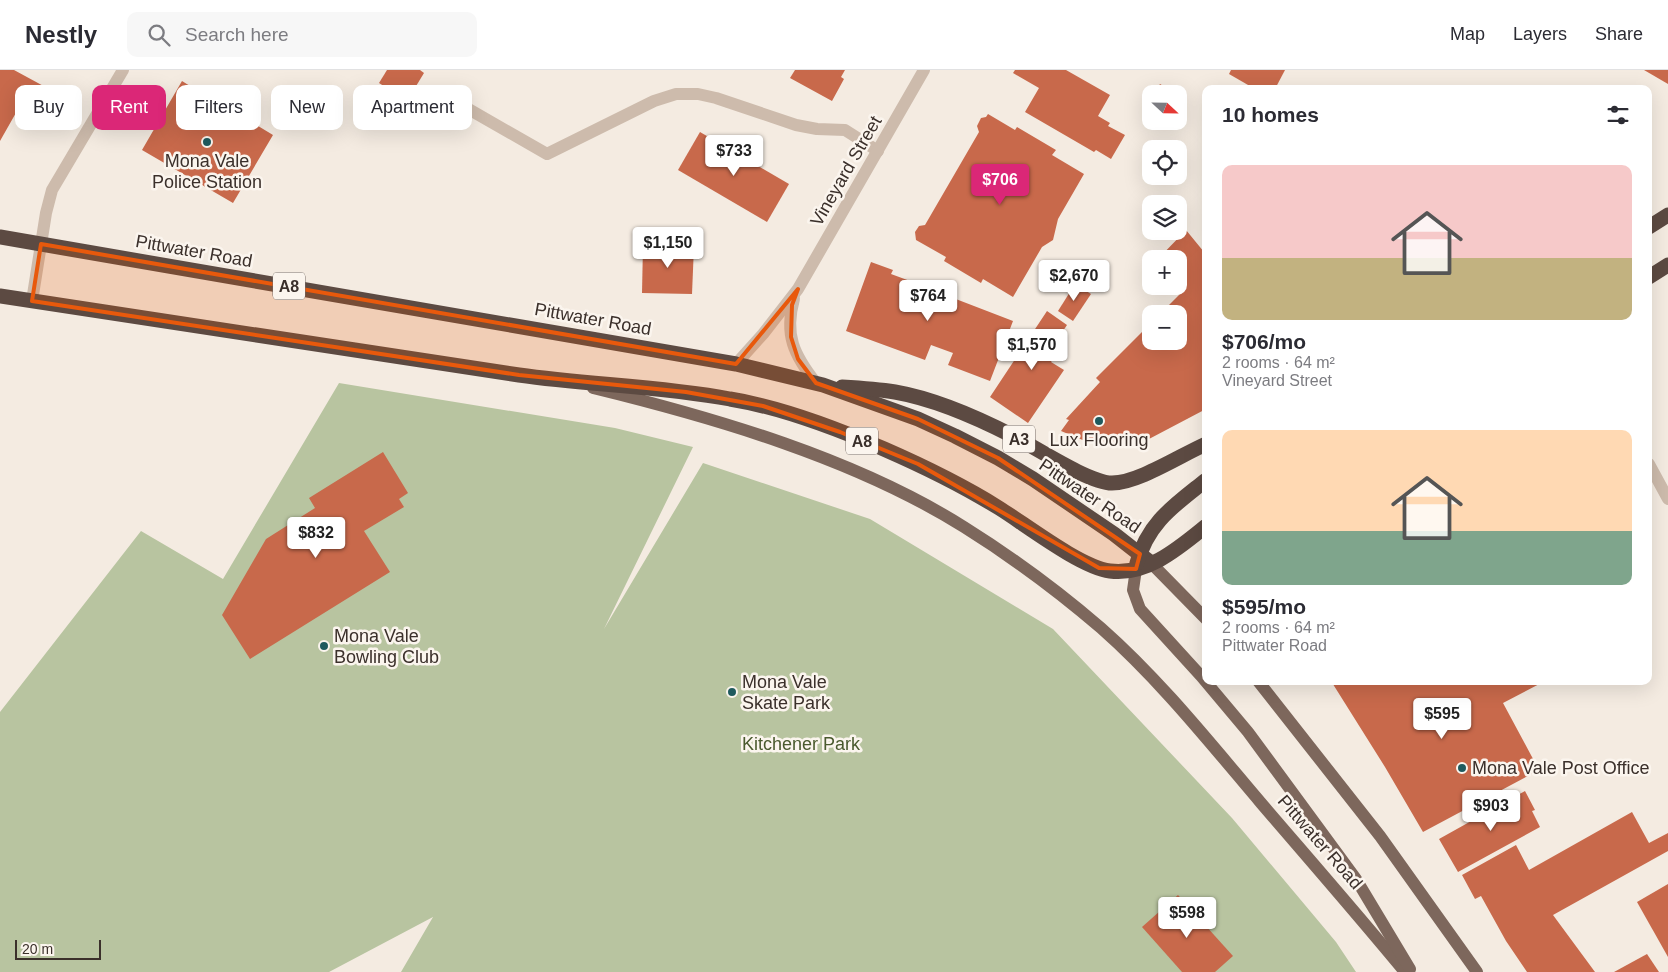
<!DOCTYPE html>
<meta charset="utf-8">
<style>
body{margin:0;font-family:Arial,sans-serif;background:#f7f7f7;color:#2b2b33;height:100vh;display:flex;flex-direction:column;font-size:19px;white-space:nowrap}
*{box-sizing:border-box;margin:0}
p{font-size:16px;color:#7c7c81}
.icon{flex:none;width:28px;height:28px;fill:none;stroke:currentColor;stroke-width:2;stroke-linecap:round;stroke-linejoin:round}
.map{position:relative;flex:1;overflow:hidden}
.side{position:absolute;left:1202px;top:15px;width:450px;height:600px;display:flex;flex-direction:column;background:#fff;border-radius:10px;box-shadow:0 5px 20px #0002}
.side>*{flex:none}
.top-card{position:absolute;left:15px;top:15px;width:475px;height:45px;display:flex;gap:10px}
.needle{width:32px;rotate:112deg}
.fabs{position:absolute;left:1142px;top:15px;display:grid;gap:10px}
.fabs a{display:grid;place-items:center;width:45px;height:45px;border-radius:10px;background:#fff;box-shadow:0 5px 20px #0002;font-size:25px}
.scale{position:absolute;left:15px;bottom:12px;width:86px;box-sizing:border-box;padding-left:5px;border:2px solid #3b302b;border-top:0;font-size:14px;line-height:18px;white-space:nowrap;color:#3b302b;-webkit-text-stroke:4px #fbf5ee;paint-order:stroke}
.price{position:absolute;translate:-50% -42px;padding:0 11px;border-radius:5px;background:#fff;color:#222;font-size:16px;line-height:32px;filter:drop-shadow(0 1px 2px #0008)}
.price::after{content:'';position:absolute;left:50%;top:30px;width:15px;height:11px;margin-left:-8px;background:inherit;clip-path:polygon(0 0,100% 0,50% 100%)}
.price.on{background:#db2777;color:#fff}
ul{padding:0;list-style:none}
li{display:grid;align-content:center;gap:10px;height:265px;padding:0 20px}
li span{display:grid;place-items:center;height:155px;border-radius:10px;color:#555}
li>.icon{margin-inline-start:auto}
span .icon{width:90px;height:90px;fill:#fffc;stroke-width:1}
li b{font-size:21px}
h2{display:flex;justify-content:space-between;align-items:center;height:60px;padding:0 20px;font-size:21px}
.pill{padding:0 18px;border-radius:10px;background:#fff;box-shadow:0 5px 20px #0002;font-size:18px;line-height:45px}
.pill.on{background:#db2777;color:#fff}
header{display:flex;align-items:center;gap:30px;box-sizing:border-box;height:70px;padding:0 25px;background:#fff;border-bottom:1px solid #e1e1e2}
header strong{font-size:24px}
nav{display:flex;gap:28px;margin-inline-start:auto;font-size:18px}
.search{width:350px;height:45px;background:#f7f7f7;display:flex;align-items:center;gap:12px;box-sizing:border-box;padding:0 18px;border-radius:10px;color:#7c7c81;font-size:19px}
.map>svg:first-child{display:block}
.green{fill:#b8c4a0}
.building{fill:#c8694b}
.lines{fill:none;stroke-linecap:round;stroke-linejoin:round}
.lane{stroke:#cdbbac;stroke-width:12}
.street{stroke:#cdbbac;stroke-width:12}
.primary{stroke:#7d675c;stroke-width:12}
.highway{stroke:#5c4a42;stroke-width:15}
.marked{fill:#e8590c;fill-opacity:0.2;stroke:#e8590c;stroke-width:4;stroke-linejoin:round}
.poi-dot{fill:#1f5a5e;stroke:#fbf5ee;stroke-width:2}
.labels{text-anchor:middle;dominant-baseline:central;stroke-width:5;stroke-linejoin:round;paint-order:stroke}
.shield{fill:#fbf5ee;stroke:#756b66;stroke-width:1}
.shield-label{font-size:16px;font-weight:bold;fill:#3b302b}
.poi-label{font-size:18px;fill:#3b302b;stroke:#fbf5ee;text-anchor:start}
.street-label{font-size:18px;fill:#3b302b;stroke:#fbf5ee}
.park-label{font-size:18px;fill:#4a5a2e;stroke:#fbf5ee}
</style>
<header>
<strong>Nestly</strong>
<div class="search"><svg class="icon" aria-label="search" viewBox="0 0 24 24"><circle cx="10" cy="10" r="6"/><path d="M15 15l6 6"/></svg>Search here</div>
<nav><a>Map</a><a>Layers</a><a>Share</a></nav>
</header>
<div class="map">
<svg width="1668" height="902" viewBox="0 0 1668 902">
<rect width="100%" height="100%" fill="#f4ebe1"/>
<path class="green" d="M339,313l276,45 78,19 -89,182 99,-166 167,56 183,110 179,189 104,124 20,30h-955l32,-55 -104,55h-329v-260l141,-181 82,48z"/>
<g class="building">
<path d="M0,0h14l35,19 -10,21 -5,-3 -5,9 -12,-5 -17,30z"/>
<path d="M387,0h33l4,3 -17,28 -28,-18z"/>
<path d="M795,0h50l-4,7 3,2 -12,22 -42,-23z"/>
<path d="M1015,0h51l44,25 -12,21 12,7 -2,3 17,9 -14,24 -15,-9 -2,2 -69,-40 14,-24 -26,-15z"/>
<path d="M1231,0h54l-10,19h-20l-26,-15z"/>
<path d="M1644,0h24v14z"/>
<path d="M182,11l24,15 7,-11 44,26 -7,10 23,14 -40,68 -91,-53z"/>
<path d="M1160,14l16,10h-22z"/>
<path d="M988,44l27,16 2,-3 39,23 -4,5 32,19 -26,45 -5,21 -11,7 -29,50 -30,-18 -2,4 -37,-22 2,-4 -30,-17 -1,-8 4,-6 6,-1 54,-93 -2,-6 4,-8 5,-1z"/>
<path d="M700,62l89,52 -22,38 -89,-52z"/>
<path d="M1186,160l18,22 2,-2v159l-57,30 -36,6 -28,-4 -24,-10 8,-11 -3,-1 34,-37 -4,-4 55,-55v18h28v-27h-19l26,-26 -7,-7v-22h-21z"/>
<path d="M643,175l51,1 -2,48 -50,-1z"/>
<path d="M871,192l22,8 -2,4 38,14 1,-3 20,7 -2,4 65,25 -23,60 -42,-16 5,-12 -22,-8 -6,15 -79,-29z"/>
<path d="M1075,214l16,10 -18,27 -15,-10z"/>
<path d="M1047,241l20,14 -16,24 6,4 -6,9 13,8 -36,53 -38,-26z"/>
<path d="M383,382l25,41 -9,6 5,8 -40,24 26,41 -140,87 -28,-44 44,-76 49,-31 -6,-10z"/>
<path d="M1331,611h214l-42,22 36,67 -116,62 -38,-65z"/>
<path d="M1525,721l10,19 -3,1 8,16 -82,45 -19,-33z"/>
<path d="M1632,742l17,31 19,-10v18l-115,64 42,57h-68l-21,-31 -25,-45 -6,3 -13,-24 54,-30 13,25z"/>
<path d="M1668,814v73l-31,-55z"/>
<path d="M1178,825l55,61 -18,16h-33l-40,-45z"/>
<path d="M1647,884l12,18h-45z"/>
</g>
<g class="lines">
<path class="lane" d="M458,33l89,51 107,-53 22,-7h22l18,4 80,27 21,4 28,1 33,21"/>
<g class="street">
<path d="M794,229c-10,36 0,56 22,84"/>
<path d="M32,231l14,-88 6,-23 71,-120"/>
<path d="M736,294l27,-30 35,-45 126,-219"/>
<path d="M1649,394l19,35"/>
</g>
<g class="primary">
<path d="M593,318c123,30 263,71 371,139 48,30 94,64 137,101 59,52 109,115 160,175 48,56 97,112 144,169"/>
<path d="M1151,493l55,56"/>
<path d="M1136,499l-3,21 7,19 61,67 47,56 108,147 54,90"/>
<path d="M1258,611l122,155 97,136"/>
</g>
<g class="highway">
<path d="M1649,157l19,-12"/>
<path d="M0,167l736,127 87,21 95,34 37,17 43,22 35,21 81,55 37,29"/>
<path d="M1649,207l19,-12"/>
<path d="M0,226l519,79c70,10 141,11 211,24 50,8 108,30 154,50 39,17 78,36 115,59 26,16 81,59 111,63 37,5 70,-24 96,-45"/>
<path d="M842,317c18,1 35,2 53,5 40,7 81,25 118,44 22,11 76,47 99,47 26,0 69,-28 94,-39"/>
<path d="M1137,493c11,-41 38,-58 69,-83"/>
</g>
</g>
<path class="marked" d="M41,174l695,120 62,-75 -6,16 -1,32 7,22 18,24 102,36 80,39 142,96 -4,15 -37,-1 -181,-104 -78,-32 -77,-26 -77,-14 -167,-17 -487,-74z"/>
<g class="poi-dot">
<circle cx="207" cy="72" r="5"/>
<circle cx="1099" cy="351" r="5"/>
<circle cx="324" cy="576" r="5"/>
<circle cx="732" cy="622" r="5"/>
<circle cx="1462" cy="698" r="5"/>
</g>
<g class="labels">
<g class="shield">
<rect x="273" y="202.5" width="32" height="27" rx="4"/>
<rect x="1003" y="355.5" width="32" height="27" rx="4"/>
<rect x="846" y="357.5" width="32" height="27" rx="4"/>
</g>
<g class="shield-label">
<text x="289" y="216">A8</text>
<text x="1019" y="369">A3</text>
<text x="862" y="371">A8</text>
</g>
<g class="poi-label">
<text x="207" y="91" text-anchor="middle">Mona Vale<tspan x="207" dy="21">Police Station</tspan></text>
<text x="1099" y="370" text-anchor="middle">Lux Flooring</text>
<text x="334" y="566">Mona Vale<tspan x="334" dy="21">Bowling Club</tspan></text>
<text x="742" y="612">Mona Vale<tspan x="742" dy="21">Skate Park</tspan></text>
<text x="1472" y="698">Mona Vale Post Office</text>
</g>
<g class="street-label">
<text transform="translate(846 101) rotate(-60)">Vineyard Street</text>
<text transform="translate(194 181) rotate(10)">Pittwater Road</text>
<text transform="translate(593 249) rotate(10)">Pittwater Road</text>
<text transform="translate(1090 426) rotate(34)">Pittwater Road</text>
<text transform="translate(1320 772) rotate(49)">Pittwater Road</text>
</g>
<g class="park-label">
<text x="801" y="674">Kitchener Park</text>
</g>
</g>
</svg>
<div class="fabs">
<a><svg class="needle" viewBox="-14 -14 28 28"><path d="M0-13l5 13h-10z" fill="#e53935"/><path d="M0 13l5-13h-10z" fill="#7c7c81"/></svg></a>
<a><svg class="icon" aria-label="locate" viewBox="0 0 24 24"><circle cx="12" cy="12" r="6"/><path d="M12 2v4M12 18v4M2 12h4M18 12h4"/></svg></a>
<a><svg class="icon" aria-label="layers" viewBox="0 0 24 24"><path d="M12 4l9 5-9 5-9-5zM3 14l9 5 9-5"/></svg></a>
<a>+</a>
<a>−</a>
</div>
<div class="scale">20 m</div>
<b class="price" style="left:734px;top:107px">$733</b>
<b class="price on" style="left:1000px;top:136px">$706</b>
<b class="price" style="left:668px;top:199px">$1,150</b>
<b class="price" style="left:1074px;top:232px">$2,670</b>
<b class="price" style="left:928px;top:252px">$764</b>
<b class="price" style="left:1032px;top:301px">$1,570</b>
<b class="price" style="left:316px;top:489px">$832</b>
<b class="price" style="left:1442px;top:670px">$595</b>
<b class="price" style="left:1491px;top:762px">$903</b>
<b class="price" style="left:1187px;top:869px">$598</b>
<div class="top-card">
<a class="pill">Buy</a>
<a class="pill on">Rent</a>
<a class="pill">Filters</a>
<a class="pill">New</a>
<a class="pill">Apartment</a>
</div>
<section class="side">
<h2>10 homes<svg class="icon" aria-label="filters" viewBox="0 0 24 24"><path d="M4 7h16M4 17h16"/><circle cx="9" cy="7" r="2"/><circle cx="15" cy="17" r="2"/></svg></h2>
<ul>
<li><span style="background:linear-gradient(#f6c9c9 60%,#c2b280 0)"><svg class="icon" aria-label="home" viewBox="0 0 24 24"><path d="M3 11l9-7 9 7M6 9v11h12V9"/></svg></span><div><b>$706/mo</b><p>2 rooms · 64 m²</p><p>Vineyard Street</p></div></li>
<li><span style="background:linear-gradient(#ffd9b3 65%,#7fa58c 0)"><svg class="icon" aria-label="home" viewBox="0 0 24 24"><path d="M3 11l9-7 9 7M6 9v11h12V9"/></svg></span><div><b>$595/mo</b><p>2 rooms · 64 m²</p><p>Pittwater Road</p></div></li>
</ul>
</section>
</div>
